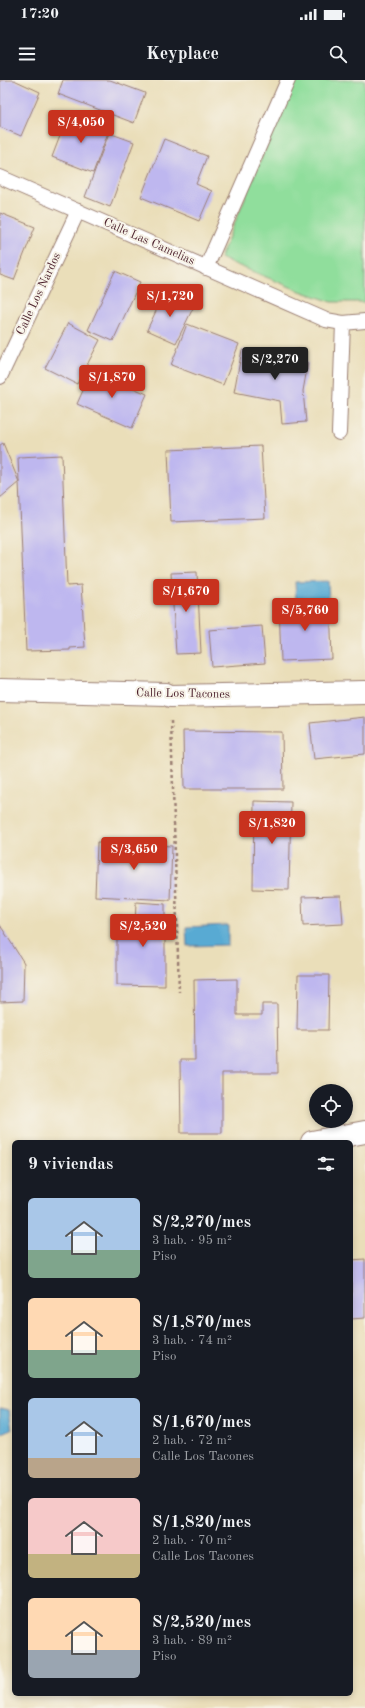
<!DOCTYPE html>
<html lang="es">
<meta charset="utf-8">
<style>
body{margin:0;font-family:"Old Standard TT",serif;background:#242831;color:#f1f3f6;height:100vh;display:flex;flex-direction:column;font-size:15px;white-space:nowrap}
*{box-sizing:border-box;margin:0}
p{font-size:13px;color:#9ea1a6}
.icon{flex:none;width:22px;height:22px;fill:none;stroke:currentColor;stroke-width:2;stroke-linecap:round;stroke-linejoin:round}
.map{position:relative;flex:1;overflow:hidden}
.panel{position:absolute;left:12px;top:1060px;width:341px;height:556px;display:flex;flex-direction:column;background:#171b24;border-radius:6px;box-shadow:0 2px 6px #0003}
.panel>*{flex:none}
.controls{position:absolute;left:309px;top:1004px;display:grid;gap:8px}
.controls a{display:grid;place-items:center;width:44px;height:44px;border-radius:50%;background:#171b24;box-shadow:0 2px 6px #0003;font-size:20px}
.price{position:absolute;translate:-50% -34px;padding:0 9px;border-radius:4px;background:#c8321e;color:#fff;font-size:13px;line-height:26px;filter:drop-shadow(0 1px 2px #0008)}
.price::after{content:'';position:absolute;left:50%;top:24px;width:12px;height:9px;margin-left:-6px;background:inherit;clip-path:polygon(0 0,100% 0,50% 100%)}
.price.selected{background:#222;color:#fff}
ul{padding:0;list-style:none}
li{display:flex;align-items:center;gap:12px;height:100px;padding:0 16px}
li span{display:grid;place-items:center;flex:none;width:112px;height:80px;border-radius:6px;color:#555}
li>.icon{margin-inline-start:auto}
span .icon{width:48px;height:48px;fill:#fffc;stroke-width:1}
li b{font-size:17px}
h2{display:flex;justify-content:space-between;align-items:center;height:48px;padding:0 16px;font-size:17px}
.status{display:flex;justify-content:space-between;align-items:center;height:28px;padding:0 20px;background:#171b24;direction:ltr}
.status svg{height:11px;fill:currentColor}
header{display:flex;justify-content:space-between;align-items:center;height:52px;padding:0 16px;background:#171b24;font-size:18px;font-weight:600}
.map>svg:first-child{display:block}
.green{fill:#90de9c;stroke:#6d7e64}
.water{fill:#58aad3;stroke:#51647f}
.building{fill:#beb7ef}
.lines{fill:none;stroke-linecap:round;stroke-linejoin:round}
.service-casing{stroke:#9a7e72;stroke-width:16}
.minor-casing{stroke:#9a7e72;stroke-width:24}
.path{stroke:#9a7e72;stroke-width:2.5;stroke-dasharray:3 3;stroke-linecap:butt}
.service{stroke:#fff;stroke-width:14}
.minor{stroke:#fff;stroke-width:22}
.labels{text-anchor:middle;dominant-baseline:central;stroke-width:4;stroke-linejoin:round;paint-order:stroke}
.street-label{font-size:12px;fill:#4a1f2b;stroke:#f7f3e8}
</style>
<div class="status"><b>17:20</b><svg viewBox="0 0 49 12"><path d="M0 12V9h3v3zM5 12V6h3v6zM10 12V3h3v9zM15 12V0h3v12zM26 1h20v11H26zM47 4h2v5h-2z"/></svg></div>
<header><svg class="icon" aria-label="menu" viewBox="0 0 24 24"><path d="M4 6h16M4 12h16M4 18h16"/></svg>Keyplace<svg class="icon" aria-label="search" viewBox="0 0 24 24"><circle cx="10" cy="10" r="6"/><path d="M15 15l6 6"/></svg></header>
<div class="map">
<svg width="365" height="1628" viewBox="0 0 365 1628">
<rect width="100%" height="100%" fill="#f7f3e8"/>
<filter id="ink" filterUnits="userSpaceOnUse"><feTurbulence type="fractalNoise" baseFrequency=".025" numOctaves="2"/><feDisplacementMap in="SourceGraphic" scale="8" xChannelSelector="R" yChannelSelector="G"/><feConvolveMatrix kernelMatrix="1 2 1 2 8 2 1 2 1" color-interpolation-filters="sRGB"/></filter>
<filter id="wash" filterUnits="userSpaceOnUse"><feTurbulence type="fractalNoise" baseFrequency=".012" numOctaves="4" result="noise"/><feDisplacementMap in="SourceGraphic" scale="16" xChannelSelector="R" yChannelSelector="G"/><feGaussianBlur stdDeviation="0.9" result="paint"/><feColorMatrix in="noise" values="0 0 0 0 0 0 0 0 0 0 0 0 0 0 0 0 0 1.4 0 .05"/><feComposite in="paint" operator="in"/></filter>
<g filter="url(#wash)">
<rect width="100%" height="100%" fill="#eadeb9"/>
<path class="green" d="M294,0h71v222h-33l-32,-11 -80,-33z"/>
<g class="water">
<path d="M328,501l1,19 -33,1 -1,-19z"/>
<path d="M228,845v20l-41,1 -1,-19z"/>
<path d="M0,1328l9,2 3,19 -12,5z"/>
</g>
<g id="blocks">
<g class="building">
<path d="M0,0h14l26,12 -19,44 -21,-9z"/>
<path d="M63,0h47l35,13 -11,30 -76,-29z"/>
<path d="M68,35l41,15 -16,43 -41,-16z"/>
<path d="M109,53l25,9 -24,65 -25,-10z"/>
<path d="M164,59l43,17 -11,28 16,7 -13,30 -58,-24z"/>
<path d="M0,133l35,14 -21,53 -14,-5z"/>
<path d="M115,191l25,11 -27,59 -25,-11z"/>
<path d="M165,212l29,14 -18,37 -29,-13z"/>
<path d="M68,243l32,17 -23,44 -32,-16z"/>
<path d="M187,244l52,20 -16,41 -52,-20z"/>
<path d="M300,269l1,12 7,2 -5,28 3,31 -24,2 -2,-23 -46,-9 8,-42 35,7v-6z"/>
<path d="M92,290l55,24 -15,34 -55,-24z"/>
<path d="M3,363l16,39 -19,16v-53z"/>
<path d="M261,366l4,72 -94,4 -3,-72z"/>
<path d="M62,375l5,131 14,-1 4,62 -15,1v2l-44,1 -8,-194z"/>
<path d="M197,492l4,81 -25,1 -5,-81z"/>
<path d="M330,523l2,56 -51,2 -2,-57z"/>
<path d="M262,546l3,37 -53,4 -3,-37z"/>
<path d="M365,637v37l-51,5 -4,-36z"/>
<path d="M183,651l99,1 1,57h-99z"/>
<path d="M254,721l37,1 -2,88 -36,-1z"/>
<path d="M97,762l75,4 -2,54 -75,-4z"/>
<path d="M341,816l2,28 -40,2 -1,-29z"/>
<path d="M136,822l29,2v82l-48,-1v-59h18z"/>
<path d="M0,845l24,38 -1,38 -23,1z"/>
<path d="M298,895h31l-1,55h-31z"/>
<path d="M237,899v36h25v-11h15l1,69h-56v60h-41l-1,-73h15l-1,-80z"/>
<path d="M365,1179v59l-14,1v-59z"/>
</g>
</g>
</g>
<g filter="url(#ink)">
<use href="#blocks" fill-opacity="0" stroke="#9a7e72" stroke-width="1"/>
<g class="lines">
<defs>
<g id="service">
<path d="M0,97l326,143 17,3"/>
<path d="M206,188l82,-188"/>
<path d="M0,297l78,-166"/>
<path d="M339,353l4,-110 22,-2"/>
</g>
<g id="minor">
<path d="M0,610l166,4 4,2 195,-4"/>
<path d="M312,1062l53,-10"/>
</g>
</defs>
<use href="#service" class="service-casing"/>
<use href="#minor" class="minor-casing"/>
<path class="path" d="M171,641l8,271"/>
<use href="#service" class="service"/>
<use href="#minor" class="minor"/>
</g>
</g>
<g class="labels">
<g class="street-label">
<text transform="translate(149 162) rotate(24)">Calle Las Camelias</text>
<text transform="translate(39 214) rotate(-65)">Calle Los Nardos</text>
<text transform="translate(183 614) rotate(1)">Calle Los Tacones</text>
</g>
</g>
</svg>
<div class="controls">
<a><svg class="icon" aria-label="locate" viewBox="0 0 24 24"><circle cx="12" cy="12" r="6"/><path d="M12 2v4M12 18v4M2 12h4M18 12h4"/></svg></a>
</div>
<b class="price" style="left:81px;top:64px">S/4,050</b>
<b class="price" style="left:170px;top:238px">S/1,720</b>
<b class="price selected" style="left:275px;top:301px">S/2,270</b>
<b class="price" style="left:112px;top:319px">S/1,870</b>
<b class="price" style="left:186px;top:533px">S/1,670</b>
<b class="price" style="left:305px;top:552px">S/5,760</b>
<b class="price" style="left:272px;top:765px">S/1,820</b>
<b class="price" style="left:134px;top:791px">S/3,650</b>
<b class="price" style="left:143px;top:868px">S/2,520</b>
<section class="panel">
<h2>9 viviendas<svg class="icon" aria-label="filters" viewBox="0 0 24 24"><path d="M4 7h16M4 17h16"/><circle cx="9" cy="7" r="2"/><circle cx="15" cy="17" r="2"/></svg></h2>
<ul>
<li><span style="background:linear-gradient(#a9c7e8 65%,#7fa58c 0)"><svg class="icon" aria-label="home" viewBox="0 0 24 24"><path d="M3 11l9-7 9 7M6 9v11h12V9"/></svg></span><div><b>S/2,270/mes</b><p>3 hab. · 95 m²</p><p>Piso</p></div></li>
<li><span style="background:linear-gradient(#ffd9b3 65%,#7fa58c 0)"><svg class="icon" aria-label="home" viewBox="0 0 24 24"><path d="M3 11l9-7 9 7M6 9v11h12V9"/></svg></span><div><b>S/1,870/mes</b><p>3 hab. · 74 m²</p><p>Piso</p></div></li>
<li><span style="background:linear-gradient(#a9c7e8 75%,#b9a48a 0)"><svg class="icon" aria-label="home" viewBox="0 0 24 24"><path d="M3 11l9-7 9 7M6 9v11h12V9"/></svg></span><div><b>S/1,670/mes</b><p>2 hab. · 72 m²</p><p>Calle Los Tacones</p></div></li>
<li><span style="background:linear-gradient(#f6c9c9 70%,#c2b280 0)"><svg class="icon" aria-label="home" viewBox="0 0 24 24"><path d="M3 11l9-7 9 7M6 9v11h12V9"/></svg></span><div><b>S/1,820/mes</b><p>2 hab. · 70 m²</p><p>Calle Los Tacones</p></div></li>
<li><span style="background:linear-gradient(#ffd9b3 65%,#9aa5b1 0)"><svg class="icon" aria-label="home" viewBox="0 0 24 24"><path d="M3 11l9-7 9 7M6 9v11h12V9"/></svg></span><div><b>S/2,520/mes</b><p>3 hab. · 89 m²</p><p>Piso</p></div></li>
</ul>
</section>
</div>
